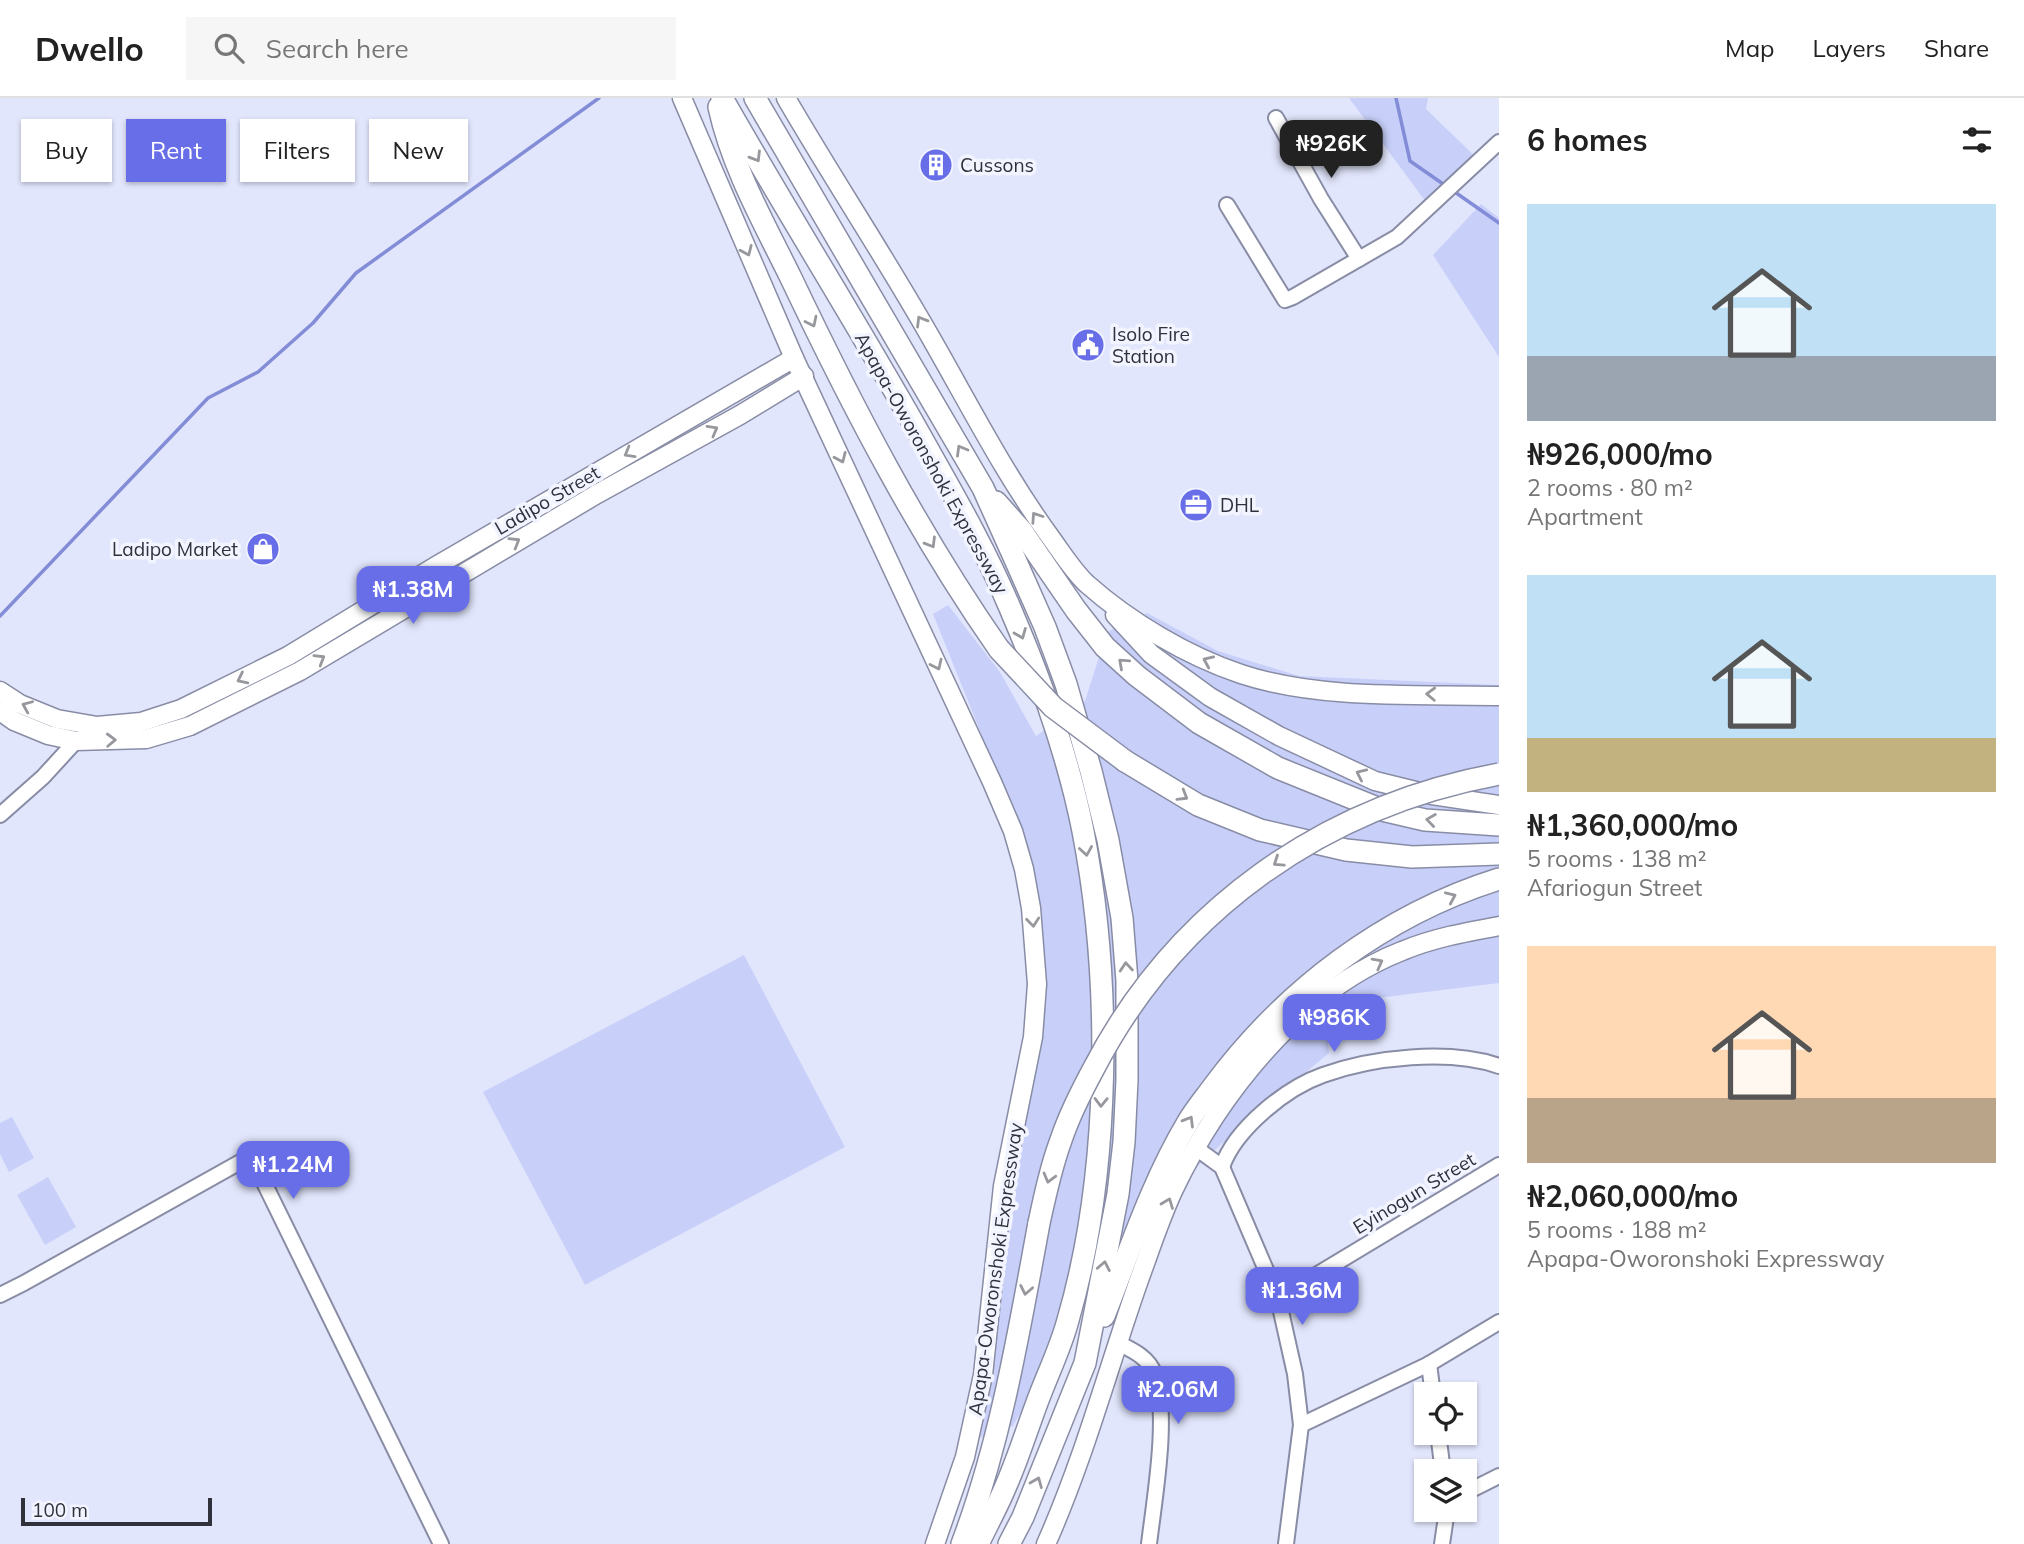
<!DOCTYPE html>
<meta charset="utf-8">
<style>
body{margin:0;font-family:Mulish,sans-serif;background:#f6f6f6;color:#222;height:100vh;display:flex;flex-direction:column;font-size:26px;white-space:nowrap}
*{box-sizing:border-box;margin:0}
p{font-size:23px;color:#767676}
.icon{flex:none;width:38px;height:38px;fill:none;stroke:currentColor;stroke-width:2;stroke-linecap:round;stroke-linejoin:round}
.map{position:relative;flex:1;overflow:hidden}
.details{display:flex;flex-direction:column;background:#fff;width:525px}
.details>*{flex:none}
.guide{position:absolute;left:21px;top:21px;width:665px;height:63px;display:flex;gap:14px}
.tools{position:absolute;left:1414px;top:1284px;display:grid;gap:14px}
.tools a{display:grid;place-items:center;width:63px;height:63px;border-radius:0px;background:#fff;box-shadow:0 2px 5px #0004;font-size:35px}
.scale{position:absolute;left:21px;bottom:18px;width:191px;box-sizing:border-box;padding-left:7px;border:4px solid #2f313b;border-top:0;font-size:19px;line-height:24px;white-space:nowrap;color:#2f313b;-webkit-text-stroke:5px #f2f4ff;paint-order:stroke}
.price{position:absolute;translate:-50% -60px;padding:0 16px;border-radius:14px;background:#676ee7;color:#fff;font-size:23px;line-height:46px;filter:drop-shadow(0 2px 4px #0008)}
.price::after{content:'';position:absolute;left:50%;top:42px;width:21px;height:16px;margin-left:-10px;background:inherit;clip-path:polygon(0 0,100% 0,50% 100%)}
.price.active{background:#222;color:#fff}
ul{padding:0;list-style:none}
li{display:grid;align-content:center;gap:14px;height:371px;padding:0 28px}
li span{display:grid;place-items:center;height:217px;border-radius:0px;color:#555}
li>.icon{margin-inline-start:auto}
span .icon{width:126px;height:126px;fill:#fffc;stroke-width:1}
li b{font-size:30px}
h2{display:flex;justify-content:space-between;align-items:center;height:84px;padding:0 28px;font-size:30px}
.tag{padding:0 24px;border-radius:0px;background:#fff;box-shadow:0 2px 5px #0004;font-size:24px;line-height:63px}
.tag.active{background:#676ee7;color:#fff}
header{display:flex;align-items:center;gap:42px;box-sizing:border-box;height:98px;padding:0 35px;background:#fff;border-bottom:2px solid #e0e0e0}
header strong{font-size:33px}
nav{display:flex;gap:38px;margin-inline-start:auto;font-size:24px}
.search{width:490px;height:63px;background:#f6f6f6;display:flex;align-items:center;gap:18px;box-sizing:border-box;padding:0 24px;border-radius:0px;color:#767676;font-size:26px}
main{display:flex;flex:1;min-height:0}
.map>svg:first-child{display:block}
.green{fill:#c8d0fa}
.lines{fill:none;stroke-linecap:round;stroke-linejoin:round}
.stream{stroke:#838dd7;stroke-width:3.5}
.minor-casing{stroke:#888ca5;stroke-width:18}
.major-casing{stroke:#888ca5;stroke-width:21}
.highway-casing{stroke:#888ca5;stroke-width:24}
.minor{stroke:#fff;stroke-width:14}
.major{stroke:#fff;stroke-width:18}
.highway{stroke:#fff;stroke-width:21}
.highway-bridge-casing{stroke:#888ca5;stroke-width:24;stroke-linecap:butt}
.highway-bridge{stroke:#fff;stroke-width:21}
.oneway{stroke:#97989d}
.labels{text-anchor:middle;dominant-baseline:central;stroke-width:7;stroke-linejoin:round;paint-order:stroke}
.poi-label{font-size:19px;fill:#2f313b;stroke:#f2f4ff;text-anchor:start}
.street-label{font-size:19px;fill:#2f313b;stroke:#f2f4ff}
</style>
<header>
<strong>Dwello</strong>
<div class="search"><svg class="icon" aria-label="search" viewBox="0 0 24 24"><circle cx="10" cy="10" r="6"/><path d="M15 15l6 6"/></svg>Search here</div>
<nav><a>Map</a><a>Layers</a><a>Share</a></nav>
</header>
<main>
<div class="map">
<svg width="1499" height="1446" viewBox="0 0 1499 1446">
<rect width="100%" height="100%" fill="#e2e6fc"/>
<g class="green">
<path d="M1349,0h79l-2,11 58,56 -58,37z"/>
<path d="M1481,106l18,14v139l-66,-102z"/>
<path d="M948,507l52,67 36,64 49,-35 22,-69 40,-19 71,38 81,25 200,9v298l-122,15 -51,23 3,32 -90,75 -118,108 -108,190 -45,16 73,-501 -16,-98 -92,-229z"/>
<path d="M744,857l101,192 -260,138 -102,-193z"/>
<path d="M12,1019l22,41 -25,14 -9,-18v-31z"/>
<path d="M48,1079l28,50 -31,18 -28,-50z"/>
</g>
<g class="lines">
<g class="stream">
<path d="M1396,0l14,63 36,25"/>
<path d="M1452,92l47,33"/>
<path d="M0,518l208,-218 50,-26 55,-49 43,-50 243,-175"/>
</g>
<defs>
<g id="minor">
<path d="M1276,20l45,81 38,60"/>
<path d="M1227,107l58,95 8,-3 104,-60 102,-95"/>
<path d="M0,717l43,-38 33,-36"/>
<path d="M1196,1050l26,19 56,131 17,76 6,51 -15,119"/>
<path d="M1222,1069c13,-38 64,-79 101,-92 50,-18 126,-26 176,-9"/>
<path d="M0,1197l24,-12 227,-127 190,388"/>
<path d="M1278,1200l221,-133"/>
<path d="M1118,1245c14,7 30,14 36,30 16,39 0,128 -5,171"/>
<path d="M1429,1266l4,31"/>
<path d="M1301,1327l128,-61 70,-42"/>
<path d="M1438,1335l5,39"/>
<path d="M1465,1395l34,-17"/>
<path d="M1442,1446l5,-34"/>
</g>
<g id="major">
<path d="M682,0l112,260 198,424 21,49 11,38 7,39 6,76 -4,53 -30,149 -20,189 -18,82 -30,87"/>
<path d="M786,0c47,81 99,159 145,240 39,68 74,137 120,200 11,15 22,33 36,46 43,38 100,72 154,90 78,26 176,20 258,22"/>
<path d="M1115,517l36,39 59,43 69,39 96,45 57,14 67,10"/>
<path d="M0,593l20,13 37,15 40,7 44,-4 40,-13 107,-53 148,-90 358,-208"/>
<path d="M0,613l14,10 34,14 28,6 70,-2 44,-13 110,-55 297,-177 143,-79 64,-39"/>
<path d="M1046,1446c38,-85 62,-176 93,-264 11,-30 21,-61 34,-89 46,-97 127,-200 229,-240 31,-13 64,-19 97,-25"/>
</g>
<g id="highway">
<path d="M722,0c63,111 131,219 194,330 33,59 68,118 94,180 31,72 58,147 73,223 29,150 28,341 -15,489 -7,27 -20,53 -30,80 -11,29 -20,59 -33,88 -8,19 -18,37 -27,56"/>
<path d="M755,0l228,390 31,69 31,70 21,57 25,87 17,69 14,78 5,63v99l-3,62 -6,52 -33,169 -62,154 -14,27"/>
<path d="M719,9c13,60 45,116 72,171 61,128 127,255 208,371"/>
<path d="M996,404l25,28 55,80 29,37 32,29 62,47 79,45 104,42 43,10 74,5"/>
<path d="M1125,663l73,44 62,25 86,20 66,7 87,-3"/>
<path d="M1104,1218c26,-66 48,-134 84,-194 7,-12 17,-24 25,-35 71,-96 171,-172 286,-208"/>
<path d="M962,1446c39,-103 57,-213 77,-321"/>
</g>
</defs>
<use href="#minor" class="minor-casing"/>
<use href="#major" class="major-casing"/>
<use href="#highway" class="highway-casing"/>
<use href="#minor" class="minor"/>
<use href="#major" class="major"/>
<use href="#highway" class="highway"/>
<defs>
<g id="highway-bridge">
<path d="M999,551l54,58 72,54"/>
<path d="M1039,1125c6,-28 12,-56 22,-83 8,-24 20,-48 33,-72 82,-158 230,-262 405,-294"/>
</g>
</defs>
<use href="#highway-bridge" class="highway-bridge-casing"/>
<use href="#highway-bridge" class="highway-bridge"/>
</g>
<defs><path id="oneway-chevron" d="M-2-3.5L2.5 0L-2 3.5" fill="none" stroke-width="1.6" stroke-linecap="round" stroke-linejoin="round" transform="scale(1.75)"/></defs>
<g class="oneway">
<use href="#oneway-chevron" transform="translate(756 59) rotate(59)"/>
<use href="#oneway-chevron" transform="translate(747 153) rotate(66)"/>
<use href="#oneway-chevron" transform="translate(921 223) rotate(-121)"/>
<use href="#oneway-chevron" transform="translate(812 224) rotate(64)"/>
<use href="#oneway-chevron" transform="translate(713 332) rotate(-29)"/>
<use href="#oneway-chevron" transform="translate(961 352) rotate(-120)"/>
<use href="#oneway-chevron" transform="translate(629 355) rotate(150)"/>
<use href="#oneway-chevron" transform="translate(841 360) rotate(66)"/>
<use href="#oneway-chevron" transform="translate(1036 419) rotate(-124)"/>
<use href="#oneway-chevron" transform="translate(515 444) rotate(-31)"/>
<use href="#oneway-chevron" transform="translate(931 445) rotate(59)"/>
<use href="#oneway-chevron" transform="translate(1021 536) rotate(68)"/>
<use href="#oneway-chevron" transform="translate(320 561) rotate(-31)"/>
<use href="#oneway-chevron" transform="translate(1208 563) rotate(-156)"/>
<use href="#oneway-chevron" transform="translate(1123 565) rotate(-138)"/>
<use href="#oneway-chevron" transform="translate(937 567) rotate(65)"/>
<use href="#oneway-chevron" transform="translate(242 581) rotate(154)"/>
<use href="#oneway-chevron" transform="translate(1431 596) rotate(-178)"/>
<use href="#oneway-chevron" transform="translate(27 608) rotate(-157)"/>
<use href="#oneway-chevron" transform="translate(111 642) rotate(-2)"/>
<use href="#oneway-chevron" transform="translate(1361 676) rotate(-155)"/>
<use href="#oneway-chevron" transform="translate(1183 698) rotate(31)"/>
<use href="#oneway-chevron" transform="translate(1431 722) rotate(-172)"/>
<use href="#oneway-chevron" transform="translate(1086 753) rotate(81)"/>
<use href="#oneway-chevron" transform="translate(1278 764) rotate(146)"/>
<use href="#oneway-chevron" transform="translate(1451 799) rotate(-24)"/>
<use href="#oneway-chevron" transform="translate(1033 824) rotate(84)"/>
<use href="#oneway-chevron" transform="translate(1378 865) rotate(-28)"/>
<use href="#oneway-chevron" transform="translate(1126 869) rotate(-95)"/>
<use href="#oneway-chevron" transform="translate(1101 1004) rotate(91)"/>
<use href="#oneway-chevron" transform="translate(1189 1023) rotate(-59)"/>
<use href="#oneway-chevron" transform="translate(1049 1080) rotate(105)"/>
<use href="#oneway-chevron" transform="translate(1168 1105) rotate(-69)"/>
<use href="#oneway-chevron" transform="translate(1104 1168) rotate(-79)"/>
<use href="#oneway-chevron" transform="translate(1026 1192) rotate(101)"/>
<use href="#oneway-chevron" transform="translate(1037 1384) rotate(-68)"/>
</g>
<defs>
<symbol id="building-disc" viewBox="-11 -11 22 22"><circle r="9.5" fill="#676ee7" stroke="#f2f4ff"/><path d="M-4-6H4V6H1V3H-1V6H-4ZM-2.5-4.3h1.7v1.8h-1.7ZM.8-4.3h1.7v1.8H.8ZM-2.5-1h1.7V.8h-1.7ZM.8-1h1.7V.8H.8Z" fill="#fff"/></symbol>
<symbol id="civic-disc" viewBox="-11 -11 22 22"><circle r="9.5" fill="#676ee7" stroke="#f2f4ff"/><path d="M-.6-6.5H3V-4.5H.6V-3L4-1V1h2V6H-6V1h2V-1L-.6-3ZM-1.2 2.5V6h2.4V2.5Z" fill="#fff"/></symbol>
<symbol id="office-disc" viewBox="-11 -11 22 22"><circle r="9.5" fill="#676ee7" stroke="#f2f4ff"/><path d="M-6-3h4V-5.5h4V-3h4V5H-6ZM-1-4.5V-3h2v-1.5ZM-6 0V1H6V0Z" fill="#fff"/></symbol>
<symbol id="shop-disc" viewBox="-11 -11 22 22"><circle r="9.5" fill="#676ee7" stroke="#f2f4ff"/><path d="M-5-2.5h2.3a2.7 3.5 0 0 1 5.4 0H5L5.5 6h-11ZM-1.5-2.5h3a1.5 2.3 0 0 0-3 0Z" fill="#fff"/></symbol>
</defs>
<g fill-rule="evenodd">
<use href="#building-disc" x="917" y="48" width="38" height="38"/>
<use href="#civic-disc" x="1069" y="228" width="38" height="38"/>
<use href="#office-disc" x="1177" y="388" width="38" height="38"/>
<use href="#shop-disc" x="244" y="432" width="38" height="38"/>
</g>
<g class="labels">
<g class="poi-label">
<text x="960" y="67">Cussons</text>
<text x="1112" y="236">Isolo Fire<tspan x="1112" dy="22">Station</tspan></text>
<text x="1220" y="407">DHL</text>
<text x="238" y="451" text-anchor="end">Ladipo Market</text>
</g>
<g class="street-label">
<text transform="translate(932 365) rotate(61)">Apapa-Oworonshoki Expressway</text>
<text transform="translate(547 402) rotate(-30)">Ladipo Street</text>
<text transform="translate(1414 1095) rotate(-31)">Eyinogun Street</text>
<text transform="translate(995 1171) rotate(-82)">Apapa-Oworonshoki Expressway</text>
</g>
</g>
</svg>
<div class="tools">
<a><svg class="icon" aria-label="locate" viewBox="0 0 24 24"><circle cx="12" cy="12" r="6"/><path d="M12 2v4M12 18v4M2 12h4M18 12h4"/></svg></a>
<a><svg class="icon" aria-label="layers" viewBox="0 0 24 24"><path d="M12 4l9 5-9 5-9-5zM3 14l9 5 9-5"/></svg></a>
</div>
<div class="scale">100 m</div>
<b class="price active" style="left:1331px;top:82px">₦926K</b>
<b class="price" style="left:413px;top:528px">₦1.38M</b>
<b class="price" style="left:1334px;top:956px">₦986K</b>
<b class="price" style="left:293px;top:1103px">₦1.24M</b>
<b class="price" style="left:1302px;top:1229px">₦1.36M</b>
<b class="price" style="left:1178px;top:1328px">₦2.06M</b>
<div class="guide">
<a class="tag">Buy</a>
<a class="tag active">Rent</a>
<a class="tag">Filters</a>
<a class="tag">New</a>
</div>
</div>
<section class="details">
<h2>6 homes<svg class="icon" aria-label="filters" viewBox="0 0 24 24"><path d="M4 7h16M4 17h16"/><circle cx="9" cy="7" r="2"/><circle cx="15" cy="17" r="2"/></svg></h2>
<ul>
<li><span style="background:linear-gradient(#bfe0f5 70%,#9aa5b1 0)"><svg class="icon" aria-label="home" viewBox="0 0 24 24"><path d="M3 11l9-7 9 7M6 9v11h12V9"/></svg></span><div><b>₦926,000/mo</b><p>2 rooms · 80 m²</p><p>Apartment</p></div></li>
<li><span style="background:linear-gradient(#bfe0f5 75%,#c2b280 0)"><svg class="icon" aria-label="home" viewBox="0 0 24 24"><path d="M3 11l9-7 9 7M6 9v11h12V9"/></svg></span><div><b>₦1,360,000/mo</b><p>5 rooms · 138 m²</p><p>Afariogun Street</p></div></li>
<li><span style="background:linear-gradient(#ffd9b3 70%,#b9a48a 0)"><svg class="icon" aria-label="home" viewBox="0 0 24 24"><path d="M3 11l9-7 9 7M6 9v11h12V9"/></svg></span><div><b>₦2,060,000/mo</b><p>5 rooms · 188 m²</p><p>Apapa-Oworonshoki Expressway</p></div></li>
</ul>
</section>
</main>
